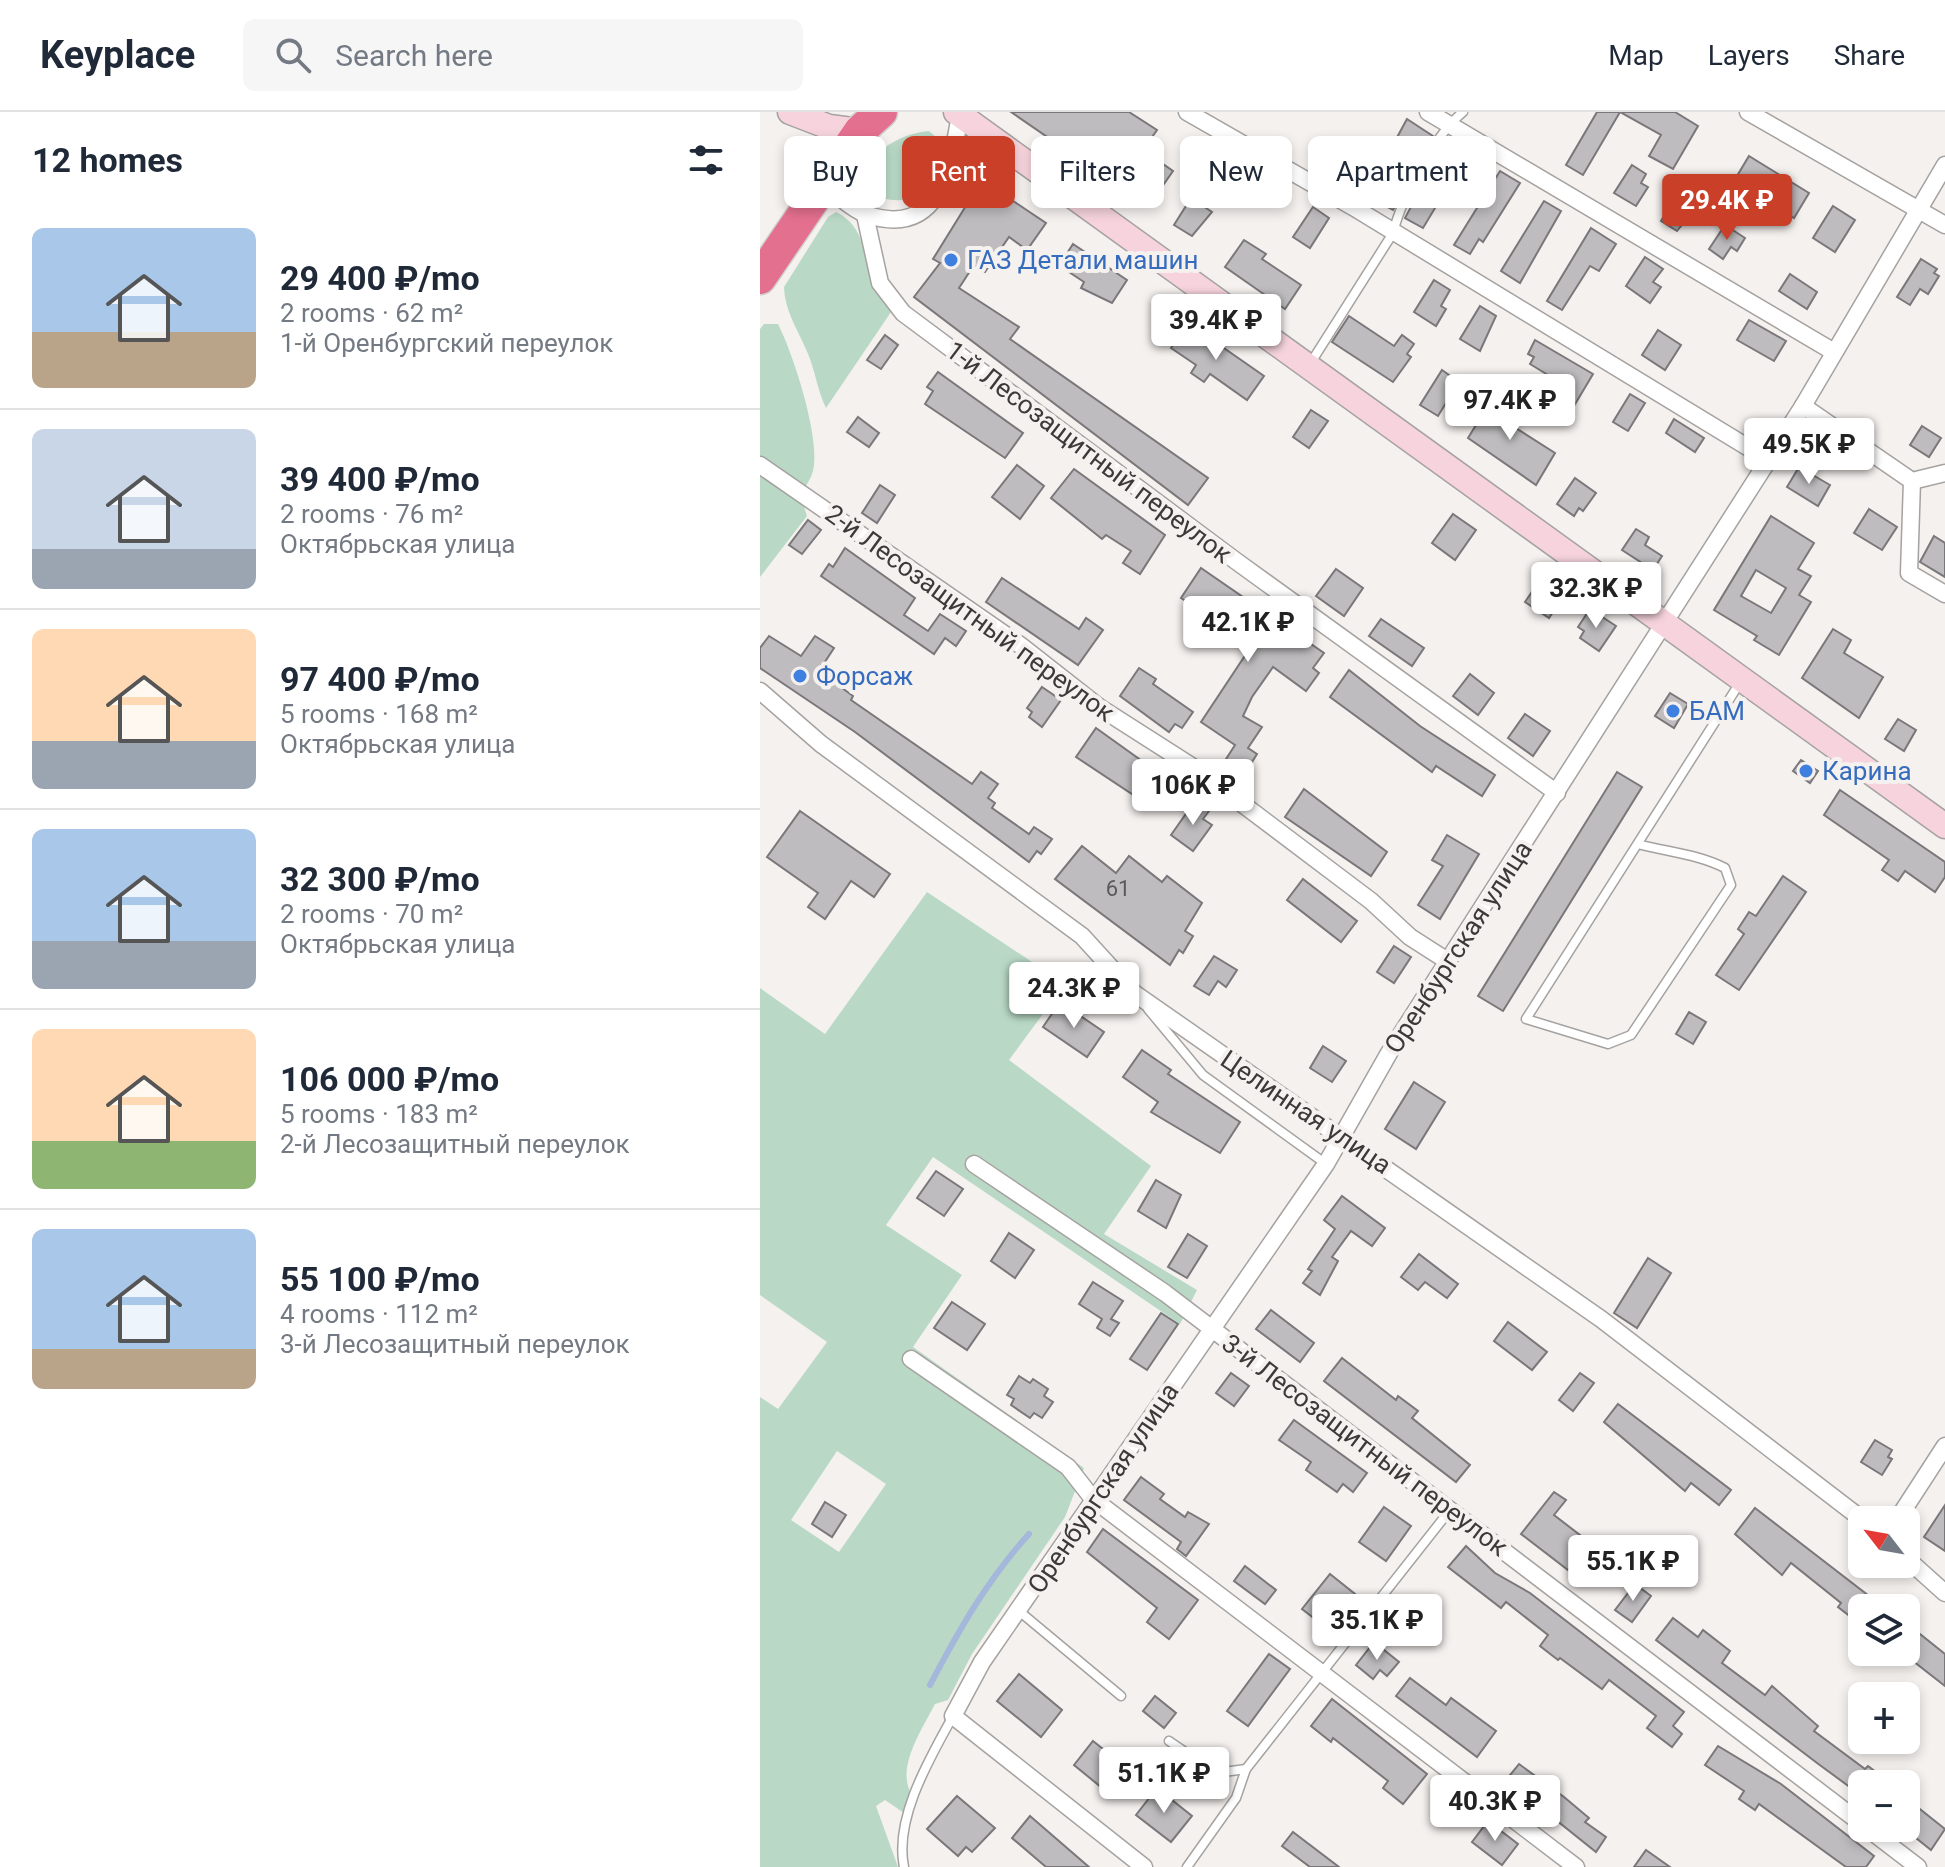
<!DOCTYPE html>
<meta charset="utf-8">
<style>
body{margin:0;font-family:Roboto,sans-serif;background:#f6f6f7;color:#1f2937;height:100vh;display:flex;flex-direction:column;font-size:30px;white-space:nowrap}
*{box-sizing:border-box;margin:0}
p{font-size:26px;color:#747a83}
.icon{flex:none;width:44px;height:44px;fill:none;stroke:currentColor;stroke-width:2;stroke-linecap:round;stroke-linejoin:round}
.map{position:relative;flex:1;overflow:hidden}
.drawer{display:flex;flex-direction:column;background:#fff;width:760px}
.drawer>*{flex:none}
.hud{position:absolute;left:24px;top:24px;width:760px;height:72px;display:flex;gap:16px}
.needle{width:52px;rotate:301deg}
.controls{position:absolute;left:1088px;top:1394px;display:grid;gap:16px}
.controls a{display:grid;place-items:center;width:72px;height:72px;border-radius:12px;background:#fff;box-shadow:0 4px 12px #0003;font-size:40px}
.price{position:absolute;translate:-50% -68px;padding:0 18px;border-radius:8px;background:#fff;color:#222;font-size:26px;line-height:52px;filter:drop-shadow(0 2px 4px #0008)}
.price::after{content:'';position:absolute;left:50%;top:48px;width:24px;height:18px;margin-left:-12px;background:inherit;clip-path:polygon(0 0,100% 0,50% 100%)}
.price.current{background:#ca3f28;color:#fff}
ul{padding:0;list-style:none}
li{display:flex;align-items:center;gap:24px;height:200px;padding:0 32px}
li+li{border-top:2px solid #e0e1e3}
li span{display:grid;place-items:center;flex:none;width:224px;height:160px;border-radius:12px;color:#555}
li>.icon{margin-inline-start:auto}
span .icon{width:96px;height:96px;fill:#fffc;stroke-width:1}
li b{font-size:34px}
h2{display:flex;justify-content:space-between;align-items:center;height:96px;padding:0 32px;font-size:34px}
.chip{padding:0 28px;border-radius:12px;background:#fff;box-shadow:0 4px 12px #0003;font-size:28px;line-height:72px}
.chip.current{background:#ca3f28;color:#fff}
header{display:flex;align-items:center;gap:48px;box-sizing:border-box;height:112px;padding:0 40px;background:#fff;border-bottom:2px solid #e0e1e3}
header strong{font-size:38px}
nav{display:flex;gap:44px;margin-inline-start:auto;font-size:28px}
.search{width:560px;height:72px;background:#f6f6f7;display:flex;align-items:center;gap:20px;box-sizing:border-box;padding:0 28px;border-radius:12px;color:#747a83;font-size:30px}
main{display:flex;flex:1;min-height:0}
.map>svg:first-child{display:block}
.green{fill:#b9d9c6;fill-rule:evenodd}
.lines{fill:none;stroke-linecap:round;stroke-linejoin:round}
.stream{stroke:#a3b8db;stroke-width:6}
.building{fill:#bebcbe;stroke:#797779;stroke-width:2;fill-rule:evenodd}
.lane-casing{stroke:#a5a2a0;stroke-width:11}
.street-casing{stroke:#a5a2a0;stroke-width:19}
.secondary-casing{stroke:#a5a2a0;stroke-width:27}
.highway-casing{stroke:#d0d0cf;stroke-width:35}
.lane{stroke:#fff;stroke-width:8}
.street{stroke:#fff;stroke-width:16}
.secondary{stroke:#f7d4dd;stroke-width:24}
.highway{stroke:#e4708f;stroke-width:32}
.shop-dot{fill:#3f7fe0;stroke:#f5f1ef;stroke-width:3}
.labels{text-anchor:middle;dominant-baseline:central;stroke-width:8;stroke-linejoin:round;paint-order:stroke}
.number-label{font-size:22px;fill:#5c5a5a}
.shop-label{font-size:26px;fill:#366cbe;stroke:#f5f1ef;text-anchor:start}
.street-label{font-size:26px;fill:#3b3a39;stroke:#f5f1ef}
</style>
<header>
<strong>Keyplace</strong>
<div class="search"><svg class="icon" aria-label="search" viewBox="0 0 24 24"><circle cx="10" cy="10" r="6"/><path d="M15 15l6 6"/></svg>Search here</div>
<nav><a>Map</a><a>Layers</a><a>Share</a></nav>
</header>
<main>
<section class="drawer">
<h2>12 homes<svg class="icon" aria-label="filters" viewBox="0 0 24 24"><path d="M4 7h16M4 17h16"/><circle cx="9" cy="7" r="2"/><circle cx="15" cy="17" r="2"/></svg></h2>
<ul>
<li><span style="background:linear-gradient(#a9c7e8 65%,#b9a48a 0)"><svg class="icon" aria-label="home" viewBox="0 0 24 24"><path d="M3 11l9-7 9 7M6 9v11h12V9"/></svg></span><div><b>29 400 ₽/mo</b><p>2 rooms · 62 m²</p><p>1-й Оренбургский переулок</p></div></li>
<li><span style="background:linear-gradient(#c9d6e8 75%,#9aa5b1 0)"><svg class="icon" aria-label="home" viewBox="0 0 24 24"><path d="M3 11l9-7 9 7M6 9v11h12V9"/></svg></span><div><b>39 400 ₽/mo</b><p>2 rooms · 76 m²</p><p>Октябрьская улица</p></div></li>
<li><span style="background:linear-gradient(#ffd9b3 70%,#9aa5b1 0)"><svg class="icon" aria-label="home" viewBox="0 0 24 24"><path d="M3 11l9-7 9 7M6 9v11h12V9"/></svg></span><div><b>97 400 ₽/mo</b><p>5 rooms · 168 m²</p><p>Октябрьская улица</p></div></li>
<li><span style="background:linear-gradient(#a9c7e8 70%,#9aa5b1 0)"><svg class="icon" aria-label="home" viewBox="0 0 24 24"><path d="M3 11l9-7 9 7M6 9v11h12V9"/></svg></span><div><b>32 300 ₽/mo</b><p>2 rooms · 70 m²</p><p>Октябрьская улица</p></div></li>
<li><span style="background:linear-gradient(#ffd9b3 70%,#8fb573 0)"><svg class="icon" aria-label="home" viewBox="0 0 24 24"><path d="M3 11l9-7 9 7M6 9v11h12V9"/></svg></span><div><b>106 000 ₽/mo</b><p>5 rooms · 183 m²</p><p>2-й Лесозащитный переулок</p></div></li>
<li><span style="background:linear-gradient(#a9c7e8 75%,#b9a48a 0)"><svg class="icon" aria-label="home" viewBox="0 0 24 24"><path d="M3 11l9-7 9 7M6 9v11h12V9"/></svg></span><div><b>55 100 ₽/mo</b><p>4 rooms · 112 m²</p><p>3-й Лесозащитный переулок</p></div></li>
</ul>
</section>
<div class="map">
<svg width="1185" height="1755" viewBox="0 0 1185 1755">
<rect width="100%" height="100%" fill="#f5f1ef"/>
<g class="green">
<path d="M169,19l9,8c0,66 -33,72 -88,49l-1,-12c25,-21 46,-42 80,-45z"/>
<path d="M76,100c28,13 29,45 38,72 4,9 11,19 17,28l-65,96c-8,-17 -10,-32 -16,-49 -9,-25 -25,-45 -26,-72l44,-70z"/>
<path d="M4,212h14c15,29 45,120 34,150 -3,8 -8,14 -11,23l6,19 -47,61v-248z"/>
<path d="M167,780l138,92 -56,76 142,106 -47,68 93,56 -17,34 -247,-167 -47,68 76,50 -49,72 171,121 -19,49 -93,137 -24,46 -13,4c-13,26 -40,64 -23,91l-8,18 -19,-13 -9,6 22,61h-138v-470l18,12 49,-67 -67,-47v-307l65,46zM77,1339l49,33 -47,68 -48,-32z"/>
</g>
<g class="lines">
<path class="stream" d="M170,1573c29,-55 57,-105 99,-151"/>
</g>
<g class="building">
<path d="M251,0h118l28,18 -14,20 30,21 -14,20 -6,-5 -11,16z"/>
<path d="M837,0h23l-37,63 -17,-10z"/>
<path d="M860,0h55l23,14 -25,43 -24,-13 12,-21z"/>
<path d="M647,7l26,17 -40,74 -30,-16 14,-25 6,4 16,-27 -5,-3z"/>
<path d="M685,31l22,12 -44,73 -18,-10z"/>
<path d="M989,44l60,37 -15,25 -60,-37z"/>
<path d="M872,53l14,9 -5,9 7,4 -12,19 -22,-13z"/>
<path d="M740,59l20,12 -37,59 -4,-3 -9,15 -16,-9z"/>
<path d="M222,68l64,43 -19,27 -18,-13 -24,35 -11,-7 -15,23 60,39 -9,12 198,139 -20,27 -274,-208 26,-34 -7,-4z"/>
<path d="M918,82l19,12 -20,25 -16,-10z"/>
<path d="M431,86l21,14 -20,24 -18,-11z"/>
<path d="M784,89l17,10 -41,72 -19,-12z"/>
<path d="M1073,94l22,14 -20,32 -22,-14z"/>
<path d="M553,95l16,11 -19,30 -17,-11z"/>
<path d="M965,113l20,13 -8,13 -6,-4 -8,12 -14,-10z"/>
<path d="M831,116l25,16 -17,27 -9,-5 -28,44 -15,-9z"/>
<path d="M484,128l22,14 -4,5 39,26 -16,24 -60,-42z"/>
<path d="M313,132l54,36 -15,23 -31,-15 3,-6 -15,-10 5,-7 -10,-7z"/>
<path d="M885,145l18,12 -10,13 8,5 -11,16 -24,-17z"/>
<path d="M1161,147l16,10 -3,4 5,3 -11,18 -8,-5 -10,16 -13,-8z"/>
<path d="M1030,162l27,18 -10,17 -28,-18z"/>
<path d="M674,168l16,10 -9,16 5,3 -10,17 -22,-14z"/>
<path d="M720,194l16,10 -16,35 -20,-12z"/>
<path d="M589,204l45,30 8,-11 12,9 -7,10 4,3 -18,25 -61,-40z"/>
<path d="M989,208l37,21 -12,20 -37,-21z"/>
<path d="M428,211l76,53 -17,24 -37,-26 -6,8 -13,-9 5,-8 -25,-17z"/>
<path d="M898,218l23,15 -16,25 -23,-15z"/>
<path d="M125,223l13,10 -17,24 -14,-9z"/>
<path d="M775,228l58,34 -19,32 -14,-8 6,-12 -36,-22 4,-7 -6,-3z"/>
<path d="M682,258l17,12 -21,34 -18,-11z"/>
<path d="M178,260l85,61 -18,25 -80,-54 8,-13 -6,-4z"/>
<path d="M870,282l15,9 -17,28 -15,-9z"/>
<path d="M734,284l22,14 -8,13 47,30 -19,32 -68,-47z"/>
<path d="M551,298l17,11 -19,27 -16,-11z"/>
<path d="M98,305l21,16 -10,14 -22,-15z"/>
<path d="M914,307l30,19 -9,14 -29,-19z"/>
<path d="M1162,314l19,12 -12,19 -19,-12z"/>
<path d="M257,353l27,21 -24,33 -28,-22z"/>
<path d="M1039,355l31,18 -12,21 -31,-19z"/>
<path d="M314,357l91,66 -25,39 -17,-11 8,-12 -25,-16 -4,4 -51,-41z"/>
<path d="M815,366l21,15 -13,18 -4,-3 -5,8 -17,-12z"/>
<path d="M120,373l15,10 -18,28 -15,-10z"/>
<path d="M1109,397l28,18 -15,23 -28,-17z"/>
<path d="M693,402l23,16 -21,30 -23,-17z"/>
<path d="M1011,404l43,27 -16,26 13,7 -12,19 12,7 -32,53 -25,-15 3,-4 -43,-26zM996,458l30,18 -15,25 -30,-17z"/>
<path d="M48,408l13,10 -19,24 -13,-9z"/>
<path d="M876,417l13,8 -4,8 17,11 -9,14 -31,-20z"/>
<path d="M1174,424l11,7v34l-25,-15z"/>
<path d="M85,436l70,50 -11,17 24,16 12,-17 26,17 -10,15 -11,-8 -11,16 -113,-78 8,-12 4,3z"/>
<path d="M441,456l123,85 -11,15 6,5 -13,18 -33,-24 -21,30 -9,19 19,11 -14,21 9,6 -18,29 -20,-13 16,-25 -34,-23 51,-77 -71,-47z"/>
<path d="M576,457l27,19 -19,28 -28,-20z"/>
<path d="M782,465l24,15 -17,26 -24,-16z"/>
<path d="M242,466l77,51 7,-11 17,12 -25,35 -92,-63z"/>
<path d="M830,497l26,17 -17,25 -19,-13 4,-7 -6,-4z"/>
<path d="M621,507l43,29 -12,18 -43,-30z"/>
<path d="M1073,517l18,11 -7,13 39,24 -24,41 -57,-40z"/>
<path d="M9,524l32,20 14,-20 19,12 -15,23 34,25 -2,4 121,84 9,-12 17,12 -10,14 7,5 -3,5 37,26 5,-7 18,12 -11,15 -4,-3 -8,11 -174,-130 -95,-64v-20z"/>
<path d="M379,556l17,11 -3,5 40,28 -11,16 -7,-4 -6,8 -49,-36z"/>
<path d="M589,558l71,56 75,49 -13,21 -46,-30 -4,6 -102,-75z"/>
<path d="M710,562l24,19 -16,22 -25,-19z"/>
<path d="M282,575l19,13 -19,27 -13,-10 3,-5 -5,-4z"/>
<path d="M910,581l18,11 -14,24 -19,-12z"/>
<path d="M765,602l25,17 -17,25 -25,-18z"/>
<path d="M1138,607l18,11 -12,21 -19,-12z"/>
<path d="M336,616l60,43 -18,27 -62,-41z"/>
<path d="M1041,648l17,11 -8,12 -17,-12z"/>
<path d="M857,660l25,15 -139,224 -25,-15z"/>
<path d="M544,677l83,63 -16,24 -86,-59z"/>
<path d="M1080,678l105,72v15l-10,15 -30,-21 -7,10 -16,-11 7,-10 -65,-45z"/>
<path d="M435,689l14,10 -6,8 9,6 -19,26 -22,-16z"/>
<path d="M40,699l90,63 -16,23 -23,-16 -26,38 -17,-12 10,-14 -51,-36z"/>
<path d="M687,723l32,19 -39,65 -22,-14 25,-39 -11,-6z"/>
<path d="M322,734l34,27 13,-17 33,26 5,-6 35,27 -17,28 8,5 -10,17 -4,-3 -9,15 -115,-86z"/>
<path d="M1023,764l23,16 -67,98 -23,-15 28,-41 -6,-5 11,-17 7,4z"/>
<path d="M543,767l54,42 -16,21 -54,-42z"/>
<path d="M634,834l17,11 -17,26 -17,-11z"/>
<path d="M454,844l23,14 -11,17 -8,-6 -9,14 -15,-9z"/>
<path d="M300,890l44,30 -17,25 -44,-30z"/>
<path d="M929,900l17,10 -13,22 -17,-10z"/>
<path d="M563,934l23,15 -14,21 -22,-14z"/>
<path d="M382,938l29,20 -3,4 72,48 -20,31 -69,-41 7,-10 -35,-25z"/>
<path d="M654,970l31,20 -29,47 -31,-20z"/>
<path d="M176,1059l27,18 -19,27 -27,-18z"/>
<path d="M396,1068l25,15 -15,33 -28,-17z"/>
<path d="M582,1084l43,32 -13,18 -21,-15 -19,26 6,4 -18,34 -17,-12 9,-12 -4,-2 27,-40 -11,-9z"/>
<path d="M249,1121l25,17 -19,28 -24,-17z"/>
<path d="M428,1122l19,12 -20,32 -19,-11z"/>
<path d="M659,1142l39,30 -11,14 -22,-16 -7,8 -17,-13z"/>
<path d="M888,1146l23,15 -34,55 -23,-15z"/>
<path d="M333,1170l30,19 -12,18 8,4 -9,13 -13,-8 5,-9 -23,-15z"/>
<path d="M192,1190l33,22 -18,26 -33,-22z"/>
<path d="M511,1198l43,33 -14,19 -44,-33z"/>
<path d="M401,1201l17,11 -31,46 -17,-11z"/>
<path d="M748,1210l39,30 -15,18 -38,-29z"/>
<path d="M582,1246l54,42 2,-4 20,15 -6,7 58,47 -14,17 -132,-101z"/>
<path d="M471,1261l18,13 -15,20 -18,-13z"/>
<path d="M820,1261l14,10 -21,28 -14,-11z"/>
<path d="M259,1264l11,7 3,-4 15,10 -4,7 9,6 -11,16 -8,-5 -4,5 -19,-13 3,-6 -7,-4z"/>
<path d="M858,1292l113,86 -12,15 -28,-22 -6,8 -81,-69z"/>
<path d="M534,1308l73,53 -14,19 -10,-8 -6,8 -31,-22 5,-8 -32,-22z"/>
<path d="M1115,1328l17,10 -4,7 4,2 -10,16 -21,-13z"/>
<path d="M381,1365l23,17 -4,5 25,18 3,-5 21,12 -23,32 -9,-7 4,-7 -57,-42z"/>
<path d="M794,1380l12,8 -12,15 35,27 -21,28 -47,-36z"/>
<path d="M65,1390l21,13 -14,22 -20,-13z"/>
<path d="M1185,1393v46l-21,-14z"/>
<path d="M624,1395l27,19 -25,35 -27,-19z"/>
<path d="M995,1396l118,91 -11,9 -6,13 -18,-14 3,-4 -50,-40 -9,12 -47,-41z"/>
<path d="M343,1417l95,71 -29,39 -22,-17 10,-14 -70,-56z"/>
<path d="M706,1434l29,27 35,20 154,119 -11,14 9,8 -10,13 -25,-19 9,-12 -47,-36 -7,9 -42,-31 -2,2 -18,-14 8,-11 -42,-33 -5,6 -53,-41z"/>
<path d="M485,1454l31,24 -11,14 -31,-23z"/>
<path d="M570,1462l25,20 -27,35 -26,-20z"/>
<path d="M875,1472l16,12 -19,26 -17,-12z"/>
<path d="M913,1506l25,19 5,-7 27,21 -8,12 43,32 7,-9 46,40 -4,5 51,38 3,-3 24,18h-30v12l-45,-33 -161,-123z"/>
<path d="M1160,1522l25,20v32l-41,-32z"/>
<path d="M614,1530l25,20 -12,14 -7,-6 -7,9 -17,-14z"/>
<path d="M509,1542l21,15 -42,57 -21,-15z"/>
<path d="M259,1562l43,36 -21,27 -44,-36z"/>
<path d="M650,1566l36,27 5,-7 45,33 -19,26 -81,-61z"/>
<path d="M395,1584l21,17 -12,15 -21,-17z"/>
<path d="M572,1587l95,75 -24,30 -20,-16 5,-7 -55,-43 -2,4 -20,-16z"/>
<path d="M333,1629l34,27 -20,24 -33,-27z"/>
<path d="M958,1634l63,38 93,72 -8,11h-20l-87,-63 -4,6 -16,-11 5,-8 -39,-26z"/>
<path d="M759,1652l45,33 25,21 -4,4 21,15 -10,15 -90,-72z"/>
<path d="M397,1676l35,28 -21,26 -35,-27z"/>
<path d="M197,1684l38,32 -23,24 -6,-5 -8,9 -31,-27z"/>
<path d="M1146,1686l39,31 -14,21 -25,-20z"/>
<path d="M270,1704l59,51h-43l-34,-29z"/>
<path d="M728,1709l30,23 -16,21 -30,-23z"/>
<path d="M533,1720l46,35h-29l-28,-21z"/>
<path d="M886,1738l24,17h-36z"/>
</g>
<g class="lines">
<defs>
<g id="lane">
<path d="M550,252l83,-131c9,-36 42,-98 70,-121"/>
<path d="M878,732c29,8 60,10 87,24l6,17 -100,150 -23,9 -82,-25 215,-338"/>
<path d="M388,897l55,66 123,89"/>
<path d="M259,1499l102,85"/>
<path d="M409,1629l47,32 30,-4"/>
<path d="M144,1755c-10,-49 26,-109 49,-151"/>
<path d="M427,1755l49,-69 10,-29 204,-259"/>
</g>
<g id="street">
<path d="M427,0l166,95 414,252"/>
<path d="M668,0l406,240"/>
<path d="M988,0l197,113"/>
<path d="M62,71c14,10 30,27 46,32 73,23 83,-49 92,-100"/>
<path d="M105,103l15,68 23,30 333,248 321,232"/>
<path d="M1043,294l109,75 33,-8"/>
<path d="M0,353l260,180 79,62 97,62 175,132 39,36 39,25"/>
<path d="M1152,369l-3,92 36,21"/>
<path d="M0,579l61,53 261,192 52,57 467,326 262,201"/>
<path d="M214,1052l191,129 697,531"/>
<path d="M151,1247l157,108 25,32 483,368"/>
<path d="M1137,1408l48,-74"/>
<path d="M1146,1446l39,35"/>
<path d="M1107,1716l51,39"/>
<path d="M384,1755l-191,-151 29,-54 344,-498 63,-111 414,-647 142,-241"/>
</g>
<g id="secondary">
<path d="M30,0l39,15 31,4"/>
<path d="M196,0l989,714"/>
</g>
<path id="highway" d="M0,166l100,-147 21,-19"/>
</defs>
<use href="#lane" class="lane-casing"/>
<use href="#street" class="street-casing"/>
<use href="#secondary" class="secondary-casing"/>
<use href="#highway" class="highway-casing"/>
<use href="#lane" class="lane"/>
<use href="#street" class="street"/>
<use href="#secondary" class="secondary"/>
<use href="#highway" class="highway"/>
</g>
<g class="shop-dot">
<circle cx="191" cy="148" r="8"/>
<circle cx="40" cy="564" r="8"/>
<circle cx="913" cy="599" r="8"/>
<circle cx="1046" cy="659" r="8"/>
</g>
<g class="labels">
<g class="number-label">
<text x="358" y="776">61</text>
</g>
<g class="shop-label">
<text x="207" y="148">ГАЗ Детали машин</text>
<text x="56" y="564">Форсаж</text>
<text x="929" y="599">БАМ</text>
<text x="1062" y="659">Карина</text>
</g>
<g class="street-label">
<text transform="translate(329 340) rotate(37)">1-й Лесозащитный переулок</text>
<text transform="translate(210 501) rotate(36)">2-й Лесозащитный переулок</text>
<text transform="translate(698 835) rotate(-57)">Оренбургская улица</text>
<text transform="translate(546 1000) rotate(34)">Целинная улица</text>
<text transform="translate(605 1333) rotate(37)">3-й Лесозащитный переулок</text>
<text transform="translate(343 1376) rotate(-56)">Оренбургская улица</text>
</g>
</g>
</svg>
<div class="controls">
<a><svg class="needle" viewBox="-14 -14 28 28"><path d="M0-13l5 13h-10z" fill="#e53935"/><path d="M0 13l5-13h-10z" fill="#747a83"/></svg></a>
<a><svg class="icon" aria-label="layers" viewBox="0 0 24 24"><path d="M12 4l9 5-9 5-9-5zM3 14l9 5 9-5"/></svg></a>
<a>+</a>
<a>−</a>
</div>
<b class="price current" style="left:967px;top:130px">29.4K ₽</b>
<b class="price" style="left:456px;top:250px">39.4K ₽</b>
<b class="price" style="left:750px;top:330px">97.4K ₽</b>
<b class="price" style="left:1049px;top:374px">49.5K ₽</b>
<b class="price" style="left:836px;top:518px">32.3K ₽</b>
<b class="price" style="left:488px;top:552px">42.1K ₽</b>
<b class="price" style="left:433px;top:715px">106K ₽</b>
<b class="price" style="left:314px;top:918px">24.3K ₽</b>
<b class="price" style="left:873px;top:1491px">55.1K ₽</b>
<b class="price" style="left:617px;top:1550px">35.1K ₽</b>
<b class="price" style="left:404px;top:1703px">51.1K ₽</b>
<b class="price" style="left:735px;top:1731px">40.3K ₽</b>
<div class="hud">
<a class="chip">Buy</a>
<a class="chip current">Rent</a>
<a class="chip">Filters</a>
<a class="chip">New</a>
<a class="chip">Apartment</a>
</div>
</div>
</main>
